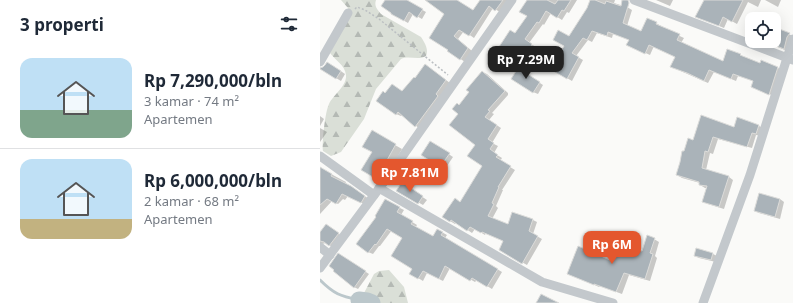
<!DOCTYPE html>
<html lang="id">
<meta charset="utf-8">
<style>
body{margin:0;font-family:"Noto Sans",sans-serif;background:#f2f2f3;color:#1f2937;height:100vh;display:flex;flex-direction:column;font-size:15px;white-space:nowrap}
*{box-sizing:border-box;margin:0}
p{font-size:13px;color:#747a83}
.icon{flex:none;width:22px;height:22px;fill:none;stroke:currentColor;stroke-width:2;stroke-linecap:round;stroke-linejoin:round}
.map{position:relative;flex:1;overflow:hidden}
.panel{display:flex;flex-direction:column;background:#fff;width:320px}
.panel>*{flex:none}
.fabs{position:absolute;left:425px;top:12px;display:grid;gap:8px}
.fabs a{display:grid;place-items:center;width:36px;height:36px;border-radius:8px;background:#fff;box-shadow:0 4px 16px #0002;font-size:20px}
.price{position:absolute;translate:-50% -34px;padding:0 9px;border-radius:8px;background:#e4572e;color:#fff;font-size:13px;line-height:26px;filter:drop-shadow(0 1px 2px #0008)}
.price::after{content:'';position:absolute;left:50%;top:24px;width:12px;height:9px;margin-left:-6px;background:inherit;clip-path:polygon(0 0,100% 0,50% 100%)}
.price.active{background:#222;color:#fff}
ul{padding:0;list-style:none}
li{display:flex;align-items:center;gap:12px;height:100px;padding:0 20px}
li+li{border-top:1px solid #e0e1e3}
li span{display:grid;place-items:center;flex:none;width:112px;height:80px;border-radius:12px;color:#555}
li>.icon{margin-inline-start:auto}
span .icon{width:48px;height:48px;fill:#fffc;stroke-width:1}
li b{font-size:17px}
h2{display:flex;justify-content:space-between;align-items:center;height:48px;padding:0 20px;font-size:17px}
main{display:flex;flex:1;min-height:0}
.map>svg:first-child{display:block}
.forest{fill:url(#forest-firs)}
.shadow{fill:#0003}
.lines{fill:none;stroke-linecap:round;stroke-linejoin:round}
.stream{stroke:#bbc7cb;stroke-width:3}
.river{stroke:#bbc7cb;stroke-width:17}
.building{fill:#aab3b9;stroke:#dcdcda}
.path{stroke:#bbbfc2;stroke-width:1.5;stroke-dasharray:2 2;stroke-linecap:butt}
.minor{stroke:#c3c8cc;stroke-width:9}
</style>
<main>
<section class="panel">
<h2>3 properti<svg class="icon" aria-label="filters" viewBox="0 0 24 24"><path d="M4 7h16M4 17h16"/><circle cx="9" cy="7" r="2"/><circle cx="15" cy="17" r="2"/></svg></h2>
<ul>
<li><span style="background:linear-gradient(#bfe0f5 65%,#7fa58c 0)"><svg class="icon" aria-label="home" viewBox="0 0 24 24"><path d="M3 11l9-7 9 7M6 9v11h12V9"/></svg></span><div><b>Rp 7,290,000/bln</b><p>3 kamar · 74 m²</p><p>Apartemen</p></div></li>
<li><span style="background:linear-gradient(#bfe0f5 75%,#c2b280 0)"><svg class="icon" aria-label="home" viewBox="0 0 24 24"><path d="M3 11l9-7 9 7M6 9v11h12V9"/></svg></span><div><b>Rp 6,000,000/bln</b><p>2 kamar · 68 m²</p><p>Apartemen</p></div></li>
</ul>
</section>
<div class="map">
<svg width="473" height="303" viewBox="0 0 473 303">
<defs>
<pattern id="forest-firs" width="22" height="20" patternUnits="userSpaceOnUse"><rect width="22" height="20" fill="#dadfd7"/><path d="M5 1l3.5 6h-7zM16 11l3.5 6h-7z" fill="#b4b9b4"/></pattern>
</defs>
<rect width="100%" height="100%" fill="#fafaf8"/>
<g class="forest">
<path d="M21,0h35c-2,6 1,9 5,14l40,23c4,6 8,13 5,19 -8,5 -17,-1 -25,3l-25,30 -12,30 -23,33 -10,4 -8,-5c-1,-9 2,-39 6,-47 4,-9 18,-18 17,-29 -1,-10 -11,-15 -16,-22l19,-42 -1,-3z"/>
<path d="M69,270l15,17 4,16h-56l7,-3 5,-7 10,-19 5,-3z"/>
</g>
<g class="shadow">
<path d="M66,0h19l21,12 -4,7 -9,-5 -5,9 -16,-9z"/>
<path d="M113,0h22l19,11 8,-11h26l-8,12 -7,-4 -19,30 -10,-7 -6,8 14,12 -7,11 -16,-11 -3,-37z"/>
<path d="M209,0h48l-8,13 -2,-1 -5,8 -11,-7 -7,12 -1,-1 -14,19 7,4 -1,1 22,13 12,-24 19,-28 3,-9 4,1v-1h20l-1,3 13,4 5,3 -5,16 15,6 14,-9 5,3 -1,1 24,11 -3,5 42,19 38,2 17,4 4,2 -8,26 -22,-9 2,-6 -16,-5 -2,5 -22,-9 -6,11 -32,-14v-12l-22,-11 -4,9 -18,-8 -2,-7 -17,-6 -1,4 -15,-5 -5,9 -4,-2 -12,16 7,4 -11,21 -46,-27 -8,13 -5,-3 2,-30 13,-18z"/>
<path d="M336,0h17l-3,6z"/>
<path d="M385,0h56l-3,7 -10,-5 -11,22 -9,-5 -4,9 -22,-9z"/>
<path d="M445,0h16l-3,7z"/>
<path d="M454,28l19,8 -3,16 -27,-11h11z"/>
<path d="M12,65l13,9 -4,7 -20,-12z"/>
<path d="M110,68l20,15 -30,46 -18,-14 -1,1 -5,-2 -10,-20 17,-2 12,-13z"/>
<path d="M162,72l5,2 21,19v2l-16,18 2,1 -5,6 12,8 -9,15 6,3 -4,7 8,5 -2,3 15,9 -13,20h1l-7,16 2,2 -6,11 17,6 24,-5 4,2 -4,12 9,5 -15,26 -27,-15 4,-9 -18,-8 -1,2 -10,-6 -3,4 -16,-11 -1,2 -12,-7 18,-14 22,-38 -7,-20 -17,-32 1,-7 10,-14z"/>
<path d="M203,72l20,13 -5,9 -5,-2z"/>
<path d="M0,116l4,3 -4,7z"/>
<path d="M439,126l4,2 -2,8 -5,-1 -4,13 -34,-9 -5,15 -3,-1 -4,17 23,7 4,3 -9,29 -16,-5 -5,-3 4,-13h-2l-5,-3v-2l-18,-5 -5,-3 8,-23 8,-11 42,-13z"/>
<path d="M0,128l7,4 -7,10z"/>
<path d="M52,132l30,17 -16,27 -2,7 -22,-14 11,-17z"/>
<path d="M115,145l18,12 -8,12 -22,-15z"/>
<path d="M0,168l24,13 2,1 -1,2 11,6 13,9 -3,6 -18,-9 -3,4 -2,-1 -5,5 -6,-3 -12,13z"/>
<path d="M86,186l21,14 -4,5 -26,-15z"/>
<path d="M440,194l20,5 4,3 -4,17 -21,-6 -4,-2z"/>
<path d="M66,201l18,9 -3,5 16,10 -2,3 18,10 5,-8 9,5 -2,3 57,34 -10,17 -15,-9 -2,2 -25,-14 -7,13 -16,-8 -4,8 -13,-8 3,-5 -10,-31 -11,-7 -12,16h-1l-6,8 -5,-2 9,-36z"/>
<path d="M10,228l12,8 -8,12 -8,-5 -4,1 -2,1v-12z"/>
<path d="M334,239l5,3 -4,14 2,2 -7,23 -21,-6 -7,19 -22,-8 -1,1 -25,-11 37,-14 27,-10h5z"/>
<path d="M393,254l4,2 -1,6 -17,-4 -4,-2z"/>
<path d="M23,257l26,17 -11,15 -4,-2z"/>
</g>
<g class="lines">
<path class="stream" d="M0,280c14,14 20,16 39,20"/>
<path class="river" d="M39,300l8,1 5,2"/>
</g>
<g class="building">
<path d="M65,0h22l16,9 -6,9 -8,-6 -5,9 -13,-7v-1l-10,-7z"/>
<path d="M105,0h32l16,10 7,-10h23l-8,11 -6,-5 -20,30 -10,-6 -5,6 14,12 -8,12 -13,-9 1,-1 -19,-12 15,-24z"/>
<path d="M207,0h20l8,4 3,-4h13l-7,11 -2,-1 -5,8 -11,-7 -7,12 -2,-1 -12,17 7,5 -1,1 25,15 8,-14 -11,-6 5,-10 11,6 18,-28 3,-8h5l10,4 1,-3 15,5 1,-6h6l1,3 -6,20 18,8 6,-13 10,4 -1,2 24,10 -3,6 46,21 4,-12 14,5 -1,1 20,8 1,-3 17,7 -9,28 -18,-8 2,-6 -20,-7 -2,5 -22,-9 -5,11 -17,-8 -17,-6 5,-10 -26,-12 -4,9 -19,-9 3,-5 -21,-8 -1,4 -15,-5 -5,9 -4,-2 -11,15 7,4 -12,22 -46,-27 -8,13 -18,-12 15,-23 5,3 12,-17 -8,-4z"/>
<path d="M384,0h39l-11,22 -9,-5 -4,9 -24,-9z"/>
<path d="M454,27l16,6 -3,4 -3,12 -10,-4z"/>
<path d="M7,62l14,9 -5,8 -16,-10v-1l3,-1 2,-2z"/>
<path d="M105,64l21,16 -10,14 2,2 -23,31 -17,-15 -2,3 -20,-14 7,-10 2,2 7,-9 10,7 12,-14 1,1z"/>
<path d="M198,68l22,14 -7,11 -22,-14z"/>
<path d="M162,71l23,20 -17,19 2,1 -5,6 12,8 -9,14 6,4 -4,6 8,6 -2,2 15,9 -13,21h1l-7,16 2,1 -6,12 20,8 4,-12 21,7 -4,12 9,5 -16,28 -23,-14 4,-9 -21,-9 -1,1 -11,-6 -3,4 -16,-11 -1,2 -8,-5 13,-19 5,4 22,-36 -15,-10 8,-11 -26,-20 9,-11 -6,-5 5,-6 2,2 10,-13 -3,-2z"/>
<path d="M381,115l33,12 3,-10 22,8 -3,9 -4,-1 -5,14 -34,-10 -5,15 -3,-1 -3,17 27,8 -10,31 -17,-5 5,-16 -8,-1v-3l-23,-7 4,-13 2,-11h2l4,-13 5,2z"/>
<path d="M52,130l24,14 -15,27 2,2 -5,7 -17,-10 11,-18 -10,-5z"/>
<path d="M110,141l20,12 -10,14 -19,-12z"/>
<path d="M0,167l12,7 -1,2 20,10 14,10 -4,7 -19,-9 -6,10 -9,-5 -7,6z"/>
<path d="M82,182l21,14 -5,8 -22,-13z"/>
<path d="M439,193l21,6 -5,18 -21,-6z"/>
<path d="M65,199l15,8 -3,5 16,9 -2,3 22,12 4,-7 6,3 -2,3 57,34 -11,18 -15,-9 -2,3 -25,-15 -6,13 -16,-8 -5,8 -9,-5 3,-5 -21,-13 11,-18 -15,-9 -11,16 -1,-1 -7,9 -12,-9 20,-27 -1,-1z"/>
<path d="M6,224l13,9 -10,13 -5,-4 -4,-1v-9z"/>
<path d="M327,235l8,3 -5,15 3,1 -8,25 -21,-6 -8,19 -22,-8v1l-27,-11 11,-28 32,14 2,-3 1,1 4,-14 20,7 1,-1 4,1z"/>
<path d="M376,248l17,5 -2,7 -17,-4z"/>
<path d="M18,253l28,18 -12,17 -21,-17 1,-1 -5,-4z"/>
<path d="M221,294l18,9h-23z"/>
</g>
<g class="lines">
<path class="path" d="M35,9l2,-2 8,3 14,9 69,56"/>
<g class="minor">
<path d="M314,0l159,60"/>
<path d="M0,62l28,-49"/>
<path d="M0,156l54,39"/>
<path d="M59,188l163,94 71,21"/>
<path d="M0,247l10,8"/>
<path d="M0,268l75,-101 117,-167"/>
<path d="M383,303l47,-128 43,-136"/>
</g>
</g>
</svg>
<div class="fabs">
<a><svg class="icon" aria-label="locate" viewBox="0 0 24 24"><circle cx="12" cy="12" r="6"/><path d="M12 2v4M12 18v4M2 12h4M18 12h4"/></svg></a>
</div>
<b class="price active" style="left:206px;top:80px">Rp 7.29M</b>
<b class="price" style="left:90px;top:193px">Rp 7.81M</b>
<b class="price" style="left:292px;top:265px">Rp 6M</b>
</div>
</main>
